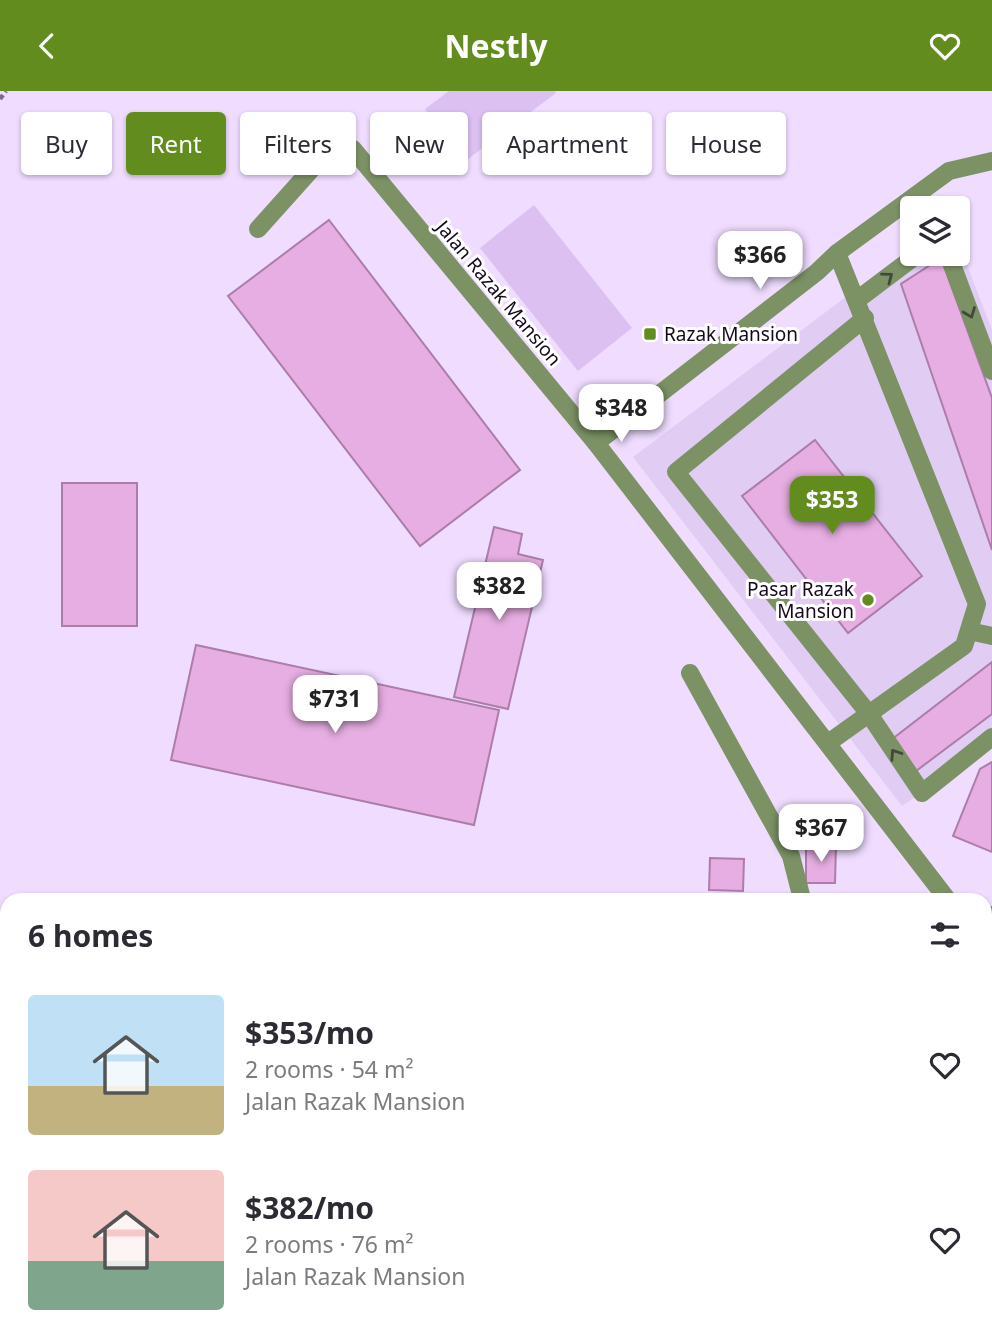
<!DOCTYPE html>
<meta charset="utf-8">
<style>
body{margin:0;font-family:"Noto Sans",sans-serif;background:#f2f2f3;color:#2b2b33;height:100vh;display:flex;flex-direction:column;font-size:26px;white-space:nowrap}
*{box-sizing:border-box;margin:0}
p{font-size:23px;color:#7c7c81}
.icon{flex:none;width:38px;height:38px;fill:none;stroke:currentColor;stroke-width:2;stroke-linecap:round;stroke-linejoin:round}
.map{position:relative;flex:1;overflow:hidden}
.panel{position:absolute;left:0px;top:802px;width:992px;height:450px;display:flex;flex-direction:column;background:#fff;border-radius:21px 21px 0 0;box-shadow:0 2px 5px #0004}
.panel>*{flex:none}
.banner{position:absolute;left:21px;top:21px;width:950px;height:63px;display:flex;gap:14px}
.controls{position:absolute;left:900px;top:105px;display:grid;gap:14px}
.controls a{display:grid;place-items:center;width:70px;height:70px;border-radius:7px;background:#fff;box-shadow:0 2px 5px #0004;font-size:35px}
.price{position:absolute;translate:-50% -60px;padding:0 16px;border-radius:14px;background:#fff;color:#222;font-size:23px;line-height:46px;filter:drop-shadow(0 2px 4px #0008)}
.price::after{content:'';position:absolute;left:50%;top:42px;width:21px;height:16px;margin-left:-10px;background:inherit;clip-path:polygon(0 0,100% 0,50% 100%)}
.price.active{background:#628d1e;color:#fff}
ul{padding:0;list-style:none}
li{display:flex;align-items:center;gap:21px;height:175px;padding:0 28px}
li span{display:grid;place-items:center;flex:none;width:196px;height:140px;border-radius:7px;color:#555}
li>.icon{margin-inline-start:auto}
span .icon{width:84px;height:84px;fill:#fffc;stroke-width:1}
li b{font-size:30px}
h2{display:flex;justify-content:space-between;align-items:center;height:84px;padding:0 28px;font-size:30px}
.pill{padding:0 24px;border-radius:7px;background:#fff;box-shadow:0 2px 5px #0004;font-size:24px;line-height:63px}
.pill.active{background:#628d1e;color:#fff}
header{display:flex;justify-content:space-between;align-items:center;height:91px;padding:0 28px;background:#628d1e;color:#fff;font-size:32px;font-weight:700}
.map>svg:first-child{display:block}
.built{fill:#e1cdf4}
.green{fill:#dbc0f1}
.building{fill:#e6aee2;stroke:#ad7da9;stroke-width:2}
.lines{fill:none;stroke-linecap:round;stroke-linejoin:round}
.path{stroke:#7b6c87;stroke-width:4.5;stroke-dasharray:5 3.5;stroke-linecap:butt}
.minor{stroke:#7c9265;stroke-width:18}
.oneway{stroke:#43473d}
.poi-dot{fill:#628d1e;stroke:#fff;stroke-width:2.5}
.labels{text-anchor:middle;dominant-baseline:central;stroke-width:6;stroke-linejoin:round;paint-order:stroke}
.street-label{font-size:19px;fill:#14091c;stroke:#fff}
.poi-label{font-size:19px;fill:#14091c;stroke:#fff;text-anchor:start}
</style>
<header><svg class="icon" aria-label="back" viewBox="0 0 24 24"><path d="M15 5l-7 7 7 7"/></svg>Nestly<svg class="icon" aria-label="heart" viewBox="0 0 24 24"><path d="M12 20l-8-8c-3-5 5-10 8-4 3-6 11-1 8 4z"/></svg></header>
<div class="map">
<svg width="992" height="1250" viewBox="0 0 992 1250">
<rect width="100%" height="100%" fill="#efdcff"/>
<path class="built" d="M957,148l35,91v414l-90,62 -269,-349 279,-210v7h45z"/>
<g class="green">
<path d="M449,0h106l1,2 -92,69 -39,-53z"/>
<path d="M534,114l98,123 -54,43 -98,-123z"/>
</g>
<g class="building">
<path d="M329,129l191,250 -100,76 -192,-250z"/>
<path d="M941,167l51,140v152l-91,-266z"/>
<path d="M815,349l107,136 -74,57 -106,-137z"/>
<rect x="62" y="392" width="75" height="143"/>
<path d="M494,436l28,7 -4,20 25,6 -35,149 -54,-12z"/>
<path d="M196,554l303,65 -25,115 -303,-65z"/>
<path d="M992,571v52l-76,57 -25,-31z"/>
<path d="M992,671v90l-39,-16 27,-67z"/>
<path d="M806,754h30l-1,38h-29z"/>
<path d="M710,767l34,1 -1,32 -34,-1z"/>
<path d="M7,1189v55h61l-4,6h-64v-52z"/>
<path d="M686,1244h62l5,6h-63z"/>
<path d="M895,1244h15l5,6h-27z"/>
</g>
<g class="lines">
<path class="path" d="M0,8l6,-8"/>
<g class="minor">
<path d="M258,138l69,-77 26,-3 243,294 351,456"/>
<path d="M948,163l44,117"/>
<path d="M857,209l61,-46"/>
<path d="M865,227l-189,154 193,242 53,79 70,-56"/>
<path d="M596,352l221,-171 20,-19 112,-82 43,-10"/>
<path d="M969,540l23,5"/>
<path d="M690,582l101,183 11,43"/>
<path d="M828,652l136,-97 13,-42 -140,-351"/>
<path d="M985,829l7,-5"/>
<path d="M985,858l7,8"/>
<path d="M985,1047l7,-2"/>
<path d="M0,1162l7,6"/>
<path d="M106,1244l7,6"/>
<path d="M377,1250l17,-6"/>
</g>
</g>
<defs><path id="oneway-chevron" d="M-2-3.5L2.5 0L-2 3.5" fill="none" stroke-width="1.6" stroke-linecap="round" stroke-linejoin="round" transform="scale(1.75)"/></defs>
<g class="oneway">
<use href="#oneway-chevron" transform="translate(888 186) rotate(-37)"/>
<use href="#oneway-chevron" transform="translate(970 222) rotate(69)"/>
<use href="#oneway-chevron" transform="translate(895 663) rotate(-124)"/>
</g>
<g class="poi-dot">
<rect x="643" y="236" width="14" height="14" rx="3.5"/>
<circle cx="868" cy="509" r="7"/>
</g>
<g class="labels">
<g class="street-label">
<text transform="translate(499 202) rotate(50)">Jalan Razak Mansion</text>
</g>
<g class="poi-label">
<text x="664" y="243">Razak Mansion</text>
<text x="854" y="498" text-anchor="end">Pasar Razak<tspan x="854" dy="22">Mansion</tspan></text>
</g>
</g>
</svg>
<div class="controls">
<a><svg class="icon" aria-label="layers" viewBox="0 0 24 24"><path d="M12 4l9 5-9 5-9-5zM3 14l9 5 9-5"/></svg></a>
</div>
<b class="price" style="left:760px;top:200px">$366</b>
<b class="price" style="left:621px;top:353px">$348</b>
<b class="price active" style="left:832px;top:445px">$353</b>
<b class="price" style="left:499px;top:531px">$382</b>
<b class="price" style="left:335px;top:644px">$731</b>
<b class="price" style="left:821px;top:773px">$367</b>
<div class="banner">
<a class="pill">Buy</a>
<a class="pill active">Rent</a>
<a class="pill">Filters</a>
<a class="pill">New</a>
<a class="pill">Apartment</a>
<a class="pill">House</a>
</div>
<section class="panel">
<h2>6 homes<svg class="icon" aria-label="filters" viewBox="0 0 24 24"><path d="M4 7h16M4 17h16"/><circle cx="9" cy="7" r="2"/><circle cx="15" cy="17" r="2"/></svg></h2>
<ul>
<li><span style="background:linear-gradient(#bfe0f5 65%,#c2b280 0)"><svg class="icon" aria-label="home" viewBox="0 0 24 24"><path d="M3 11l9-7 9 7M6 9v11h12V9"/></svg></span><div><b>$353/mo</b><p>2 rooms · 54 m²</p><p>Jalan Razak Mansion</p></div><svg class="icon" aria-label="heart" viewBox="0 0 24 24"><path d="M12 20l-8-8c-3-5 5-10 8-4 3-6 11-1 8 4z"/></svg></li>
<li><span style="background:linear-gradient(#f6c9c9 65%,#7fa58c 0)"><svg class="icon" aria-label="home" viewBox="0 0 24 24"><path d="M3 11l9-7 9 7M6 9v11h12V9"/></svg></span><div><b>$382/mo</b><p>2 rooms · 76 m²</p><p>Jalan Razak Mansion</p></div><svg class="icon" aria-label="heart" viewBox="0 0 24 24"><path d="M12 20l-8-8c-3-5 5-10 8-4 3-6 11-1 8 4z"/></svg></li>
</ul>
</section>
</div>
